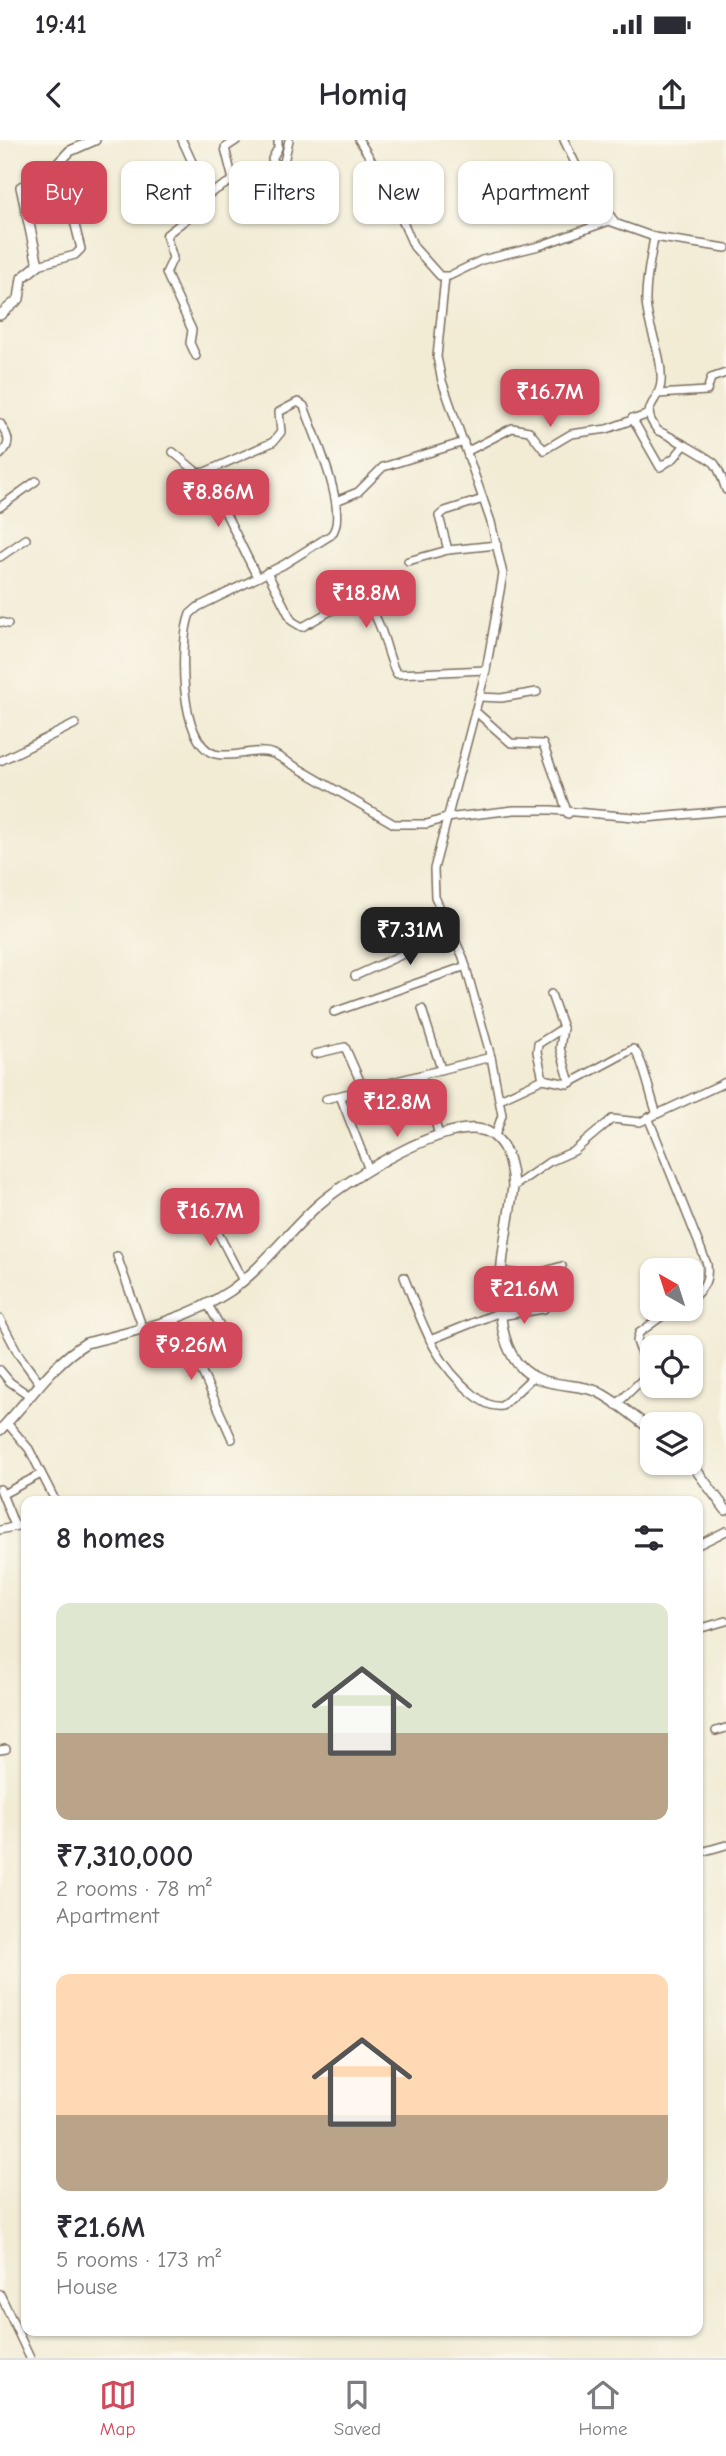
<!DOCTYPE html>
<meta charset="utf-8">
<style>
body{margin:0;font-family:"Comic Neue",sans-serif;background:#f7f7f7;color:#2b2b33;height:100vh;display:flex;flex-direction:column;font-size:26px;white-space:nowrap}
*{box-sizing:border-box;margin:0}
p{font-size:23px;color:#7c7c81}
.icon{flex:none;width:38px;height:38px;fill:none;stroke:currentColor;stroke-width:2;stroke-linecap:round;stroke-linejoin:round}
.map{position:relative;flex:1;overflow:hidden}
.sheet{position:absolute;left:21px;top:1356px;width:682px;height:840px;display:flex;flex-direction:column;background:#fff;border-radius:14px;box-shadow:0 2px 5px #0004}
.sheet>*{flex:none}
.top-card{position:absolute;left:21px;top:21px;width:684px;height:63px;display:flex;gap:14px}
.needle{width:46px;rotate:321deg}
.buttons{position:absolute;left:640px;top:1118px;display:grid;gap:14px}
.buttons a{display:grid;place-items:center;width:63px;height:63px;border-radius:14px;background:#fff;box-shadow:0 2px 5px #0004;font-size:35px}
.price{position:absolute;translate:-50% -60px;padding:0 16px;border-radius:14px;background:#d1495b;color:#fff;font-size:23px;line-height:46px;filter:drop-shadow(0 2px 4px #0008)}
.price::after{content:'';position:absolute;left:50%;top:42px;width:21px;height:16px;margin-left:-10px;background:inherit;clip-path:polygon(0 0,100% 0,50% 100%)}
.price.on{background:#222;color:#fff}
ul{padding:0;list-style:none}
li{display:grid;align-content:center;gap:14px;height:371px;padding:0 35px}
li span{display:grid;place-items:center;height:217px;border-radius:14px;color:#555}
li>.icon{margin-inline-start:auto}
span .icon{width:126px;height:126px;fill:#fffc;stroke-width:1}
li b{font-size:30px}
h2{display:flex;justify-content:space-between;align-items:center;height:84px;padding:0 35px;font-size:30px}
.chip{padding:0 24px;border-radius:14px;background:#fff;box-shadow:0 2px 5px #0004;font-size:24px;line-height:63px}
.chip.on{background:#d1495b;color:#fff}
.status{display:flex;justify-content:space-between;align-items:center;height:49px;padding:0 35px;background:#fff;direction:ltr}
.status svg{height:19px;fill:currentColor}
header{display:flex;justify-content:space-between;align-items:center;height:91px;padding:0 35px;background:#fff;font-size:32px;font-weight:800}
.tab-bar{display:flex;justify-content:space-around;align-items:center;height:98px;border-top:2px solid #e1e1e2;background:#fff;font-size:19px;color:#7c7c81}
.tab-bar a{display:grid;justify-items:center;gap:4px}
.tab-bar .on{color:#d1495b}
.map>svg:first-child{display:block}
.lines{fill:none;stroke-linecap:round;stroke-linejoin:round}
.minor-casing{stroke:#7b6e5e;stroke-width:10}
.tertiary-casing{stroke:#7b6e5e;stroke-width:12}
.minor{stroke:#fff;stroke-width:7}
.tertiary{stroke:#fff;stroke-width:9}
</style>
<div class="status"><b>19:41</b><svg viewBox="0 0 49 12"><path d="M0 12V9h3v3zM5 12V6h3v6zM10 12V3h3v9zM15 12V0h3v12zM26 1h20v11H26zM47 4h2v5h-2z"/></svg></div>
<header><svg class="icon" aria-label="back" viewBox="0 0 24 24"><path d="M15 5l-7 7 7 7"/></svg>Homiq<svg class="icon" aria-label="share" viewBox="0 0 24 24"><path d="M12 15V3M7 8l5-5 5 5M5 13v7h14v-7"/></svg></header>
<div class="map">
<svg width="726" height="2218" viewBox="0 0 726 2218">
<rect width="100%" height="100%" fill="#fbf7ec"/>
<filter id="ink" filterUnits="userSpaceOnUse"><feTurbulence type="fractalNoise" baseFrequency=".0143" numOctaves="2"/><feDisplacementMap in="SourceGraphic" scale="14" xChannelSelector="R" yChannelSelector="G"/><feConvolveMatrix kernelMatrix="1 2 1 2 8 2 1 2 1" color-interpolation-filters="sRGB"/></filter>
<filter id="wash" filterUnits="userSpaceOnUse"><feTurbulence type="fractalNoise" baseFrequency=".00686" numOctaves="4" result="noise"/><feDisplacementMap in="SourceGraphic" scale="28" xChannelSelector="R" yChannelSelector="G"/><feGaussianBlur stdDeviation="1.57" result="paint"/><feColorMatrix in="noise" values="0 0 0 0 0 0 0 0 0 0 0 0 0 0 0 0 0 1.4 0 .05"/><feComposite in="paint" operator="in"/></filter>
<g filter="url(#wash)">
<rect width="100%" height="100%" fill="#f2ecd5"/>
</g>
<g filter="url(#ink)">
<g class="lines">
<defs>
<g id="minor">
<path d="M182,0l18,39"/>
<path d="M278,0v8l-6,11 10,12"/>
<path d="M289,0l-7,31 11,21"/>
<path d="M359,0l27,44 28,63 26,29h9l33,-16 57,-14 70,-25 45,16 72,11"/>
<path d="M564,0l12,25 38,56"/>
<path d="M654,97c-3,21 -9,44 -8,65 2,28 17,52 15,80 -1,22 -24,23 -3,49 7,2 53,28 57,33 5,7 8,17 11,26"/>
<path d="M38,125l37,-10 6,-6 -9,-36 -19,-44"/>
<path d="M445,137l-8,80 5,24 49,141 12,52 -17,96 -52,199 1,28 28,60 28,100 11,58 -7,21"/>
<path d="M196,216l-6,-13 2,-13 -26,-57 7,-15 -7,-23 23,-18 6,-15 38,-22 -8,-32 12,-8"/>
<path d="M657,254l50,-3 4,-13 15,-5"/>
<path d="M632,278l28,49 14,-9 10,-12"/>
<path d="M0,283c8,13 13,20 0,32"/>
<path d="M468,311l44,-23 17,3 15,19 27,-16 36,-5 42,-15"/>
<path d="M173,312l25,21 7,-1 68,-30 8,-10 -2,-20 19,-10 6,4c9,26 47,108 27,129l-48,30 -85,42 -8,7c-11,28 -11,130 25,140 19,5 40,-7 59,0l120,70h33l19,-6 68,-8h37l95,8 80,-7"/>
<path d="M198,333l28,41 31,63"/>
<path d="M336,361l22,-9 25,-25 81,-25"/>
<path d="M0,367l36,-26"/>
<path d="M448,410l-9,-34 6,-5 38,-12"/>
<path d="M0,417l26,-18"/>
<path d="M408,421l40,-11 49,-5"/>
<path d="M267,432l25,49 10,6c15,-7 31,-20 48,-24 32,-9 35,55 47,71l89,-4"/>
<path d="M0,482l8,2"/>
<path d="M479,557l22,1 36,-6"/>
<path d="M475,571l36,32 32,1 25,70"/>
<path d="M0,621l75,-37"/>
<path d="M355,836l97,-44"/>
<path d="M551,854l12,34 -3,20 10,35"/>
<path d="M422,869l19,60"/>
<path d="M334,872l132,-46"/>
<path d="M315,914l30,-7 19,43"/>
<path d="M421,935l18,60"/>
<path d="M543,939l-6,-27 1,-8 25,-16"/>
<path d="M340,956l29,74"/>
<path d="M326,959l165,-42"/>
<path d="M500,959l43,-20 25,5 65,-35c9,4 18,51 24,65"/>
<path d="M648,977l59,147c2,17 -3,24 -16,35"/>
<path d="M513,1047l36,-25 25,-11 38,-32 28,3 86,-40"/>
<path d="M202,1062l41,79"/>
<path d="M117,1116l26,73"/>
<path d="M503,1132l29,3 30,-9"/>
<path d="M524,1135l4,36"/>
<path d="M404,1137c19,47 29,84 69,117 8,7 18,14 29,12l31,-29"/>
<path d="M500,1176l44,-7"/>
<path d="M175,1178l13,40 14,14 30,67"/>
<path d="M0,1179l19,36 21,29"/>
<path d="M430,1200l70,-28"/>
<path d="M197,1226l24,-11 6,-9 -1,-10 -19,-33"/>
<path d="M0,1230l10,12 20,14"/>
<path d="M616,1265l32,-31 -11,-33 2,-8 33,-24"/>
<path d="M7,1283l22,26 27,53"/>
<path d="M0,1349l15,37"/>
<path d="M3,1354l38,-20"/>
<path d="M0,1390l26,-6"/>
<path d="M698,1405l28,-14"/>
<path d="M698,1489l28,-8"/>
<path d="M716,1591l10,-3"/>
<path d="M0,1610l6,-1"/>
<path d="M698,1713l28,-8"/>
<path d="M0,2154l30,64"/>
</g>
<g id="tertiary">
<path d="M0,175l19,-16 3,-21 16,-13 -17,-78 28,-14 21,-22 25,-11"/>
<path d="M0,1290c29,-29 51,-66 86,-87 49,-12 101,-23 144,-52 34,-24 57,-58 87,-85 29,-26 133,-92 171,-74 20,10 24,35 25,55 -6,52 -37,167 26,192 17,7 42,6 57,12 20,9 39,27 57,40"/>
<path d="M691,1323l35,47"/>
</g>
</defs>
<use href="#minor" class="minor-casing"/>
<use href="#tertiary" class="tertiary-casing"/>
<use href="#minor" class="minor"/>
<use href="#tertiary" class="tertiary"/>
</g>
</g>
</svg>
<div class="buttons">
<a><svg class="needle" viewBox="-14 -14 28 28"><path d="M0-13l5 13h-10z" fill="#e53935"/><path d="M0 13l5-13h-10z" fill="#7c7c81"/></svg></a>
<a><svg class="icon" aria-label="locate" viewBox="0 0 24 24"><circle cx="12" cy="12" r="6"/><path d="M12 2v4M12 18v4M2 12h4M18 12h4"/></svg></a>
<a><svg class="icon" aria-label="layers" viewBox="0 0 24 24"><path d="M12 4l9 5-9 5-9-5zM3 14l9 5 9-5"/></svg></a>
</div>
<b class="price" style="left:550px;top:289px">₹16.7M</b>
<b class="price" style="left:218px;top:389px">₹8.86M</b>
<b class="price" style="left:366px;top:490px">₹18.8M</b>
<b class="price on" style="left:410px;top:827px">₹7.31M</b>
<b class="price" style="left:397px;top:999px">₹12.8M</b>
<b class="price" style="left:210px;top:1108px">₹16.7M</b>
<b class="price" style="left:524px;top:1186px">₹21.6M</b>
<b class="price" style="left:191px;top:1242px">₹9.26M</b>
<div class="top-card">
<a class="chip on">Buy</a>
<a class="chip">Rent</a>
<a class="chip">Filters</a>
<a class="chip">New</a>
<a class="chip">Apartment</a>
</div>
<section class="sheet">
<h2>8 homes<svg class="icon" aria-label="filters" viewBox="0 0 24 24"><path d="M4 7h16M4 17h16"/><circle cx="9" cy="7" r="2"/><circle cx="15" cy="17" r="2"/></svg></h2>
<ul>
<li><span style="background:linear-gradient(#dfe7d0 60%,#b9a48a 0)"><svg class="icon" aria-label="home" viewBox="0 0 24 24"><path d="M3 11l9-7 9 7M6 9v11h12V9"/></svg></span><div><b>₹7,310,000</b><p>2 rooms · 78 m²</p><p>Apartment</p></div></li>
<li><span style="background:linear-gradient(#ffd9b3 65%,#b9a48a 0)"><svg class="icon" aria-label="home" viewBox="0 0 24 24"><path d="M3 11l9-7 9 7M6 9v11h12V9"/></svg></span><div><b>₹21.6M</b><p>5 rooms · 173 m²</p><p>House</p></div></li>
</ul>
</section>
</div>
<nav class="tab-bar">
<a class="on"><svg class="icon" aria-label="map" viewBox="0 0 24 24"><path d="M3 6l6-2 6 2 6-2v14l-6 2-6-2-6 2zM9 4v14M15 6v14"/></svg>Map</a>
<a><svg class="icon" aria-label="saved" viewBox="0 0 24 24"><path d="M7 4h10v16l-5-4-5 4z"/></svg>Saved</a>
<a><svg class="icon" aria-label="home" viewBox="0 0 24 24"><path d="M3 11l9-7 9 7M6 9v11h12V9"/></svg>Home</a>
</nav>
